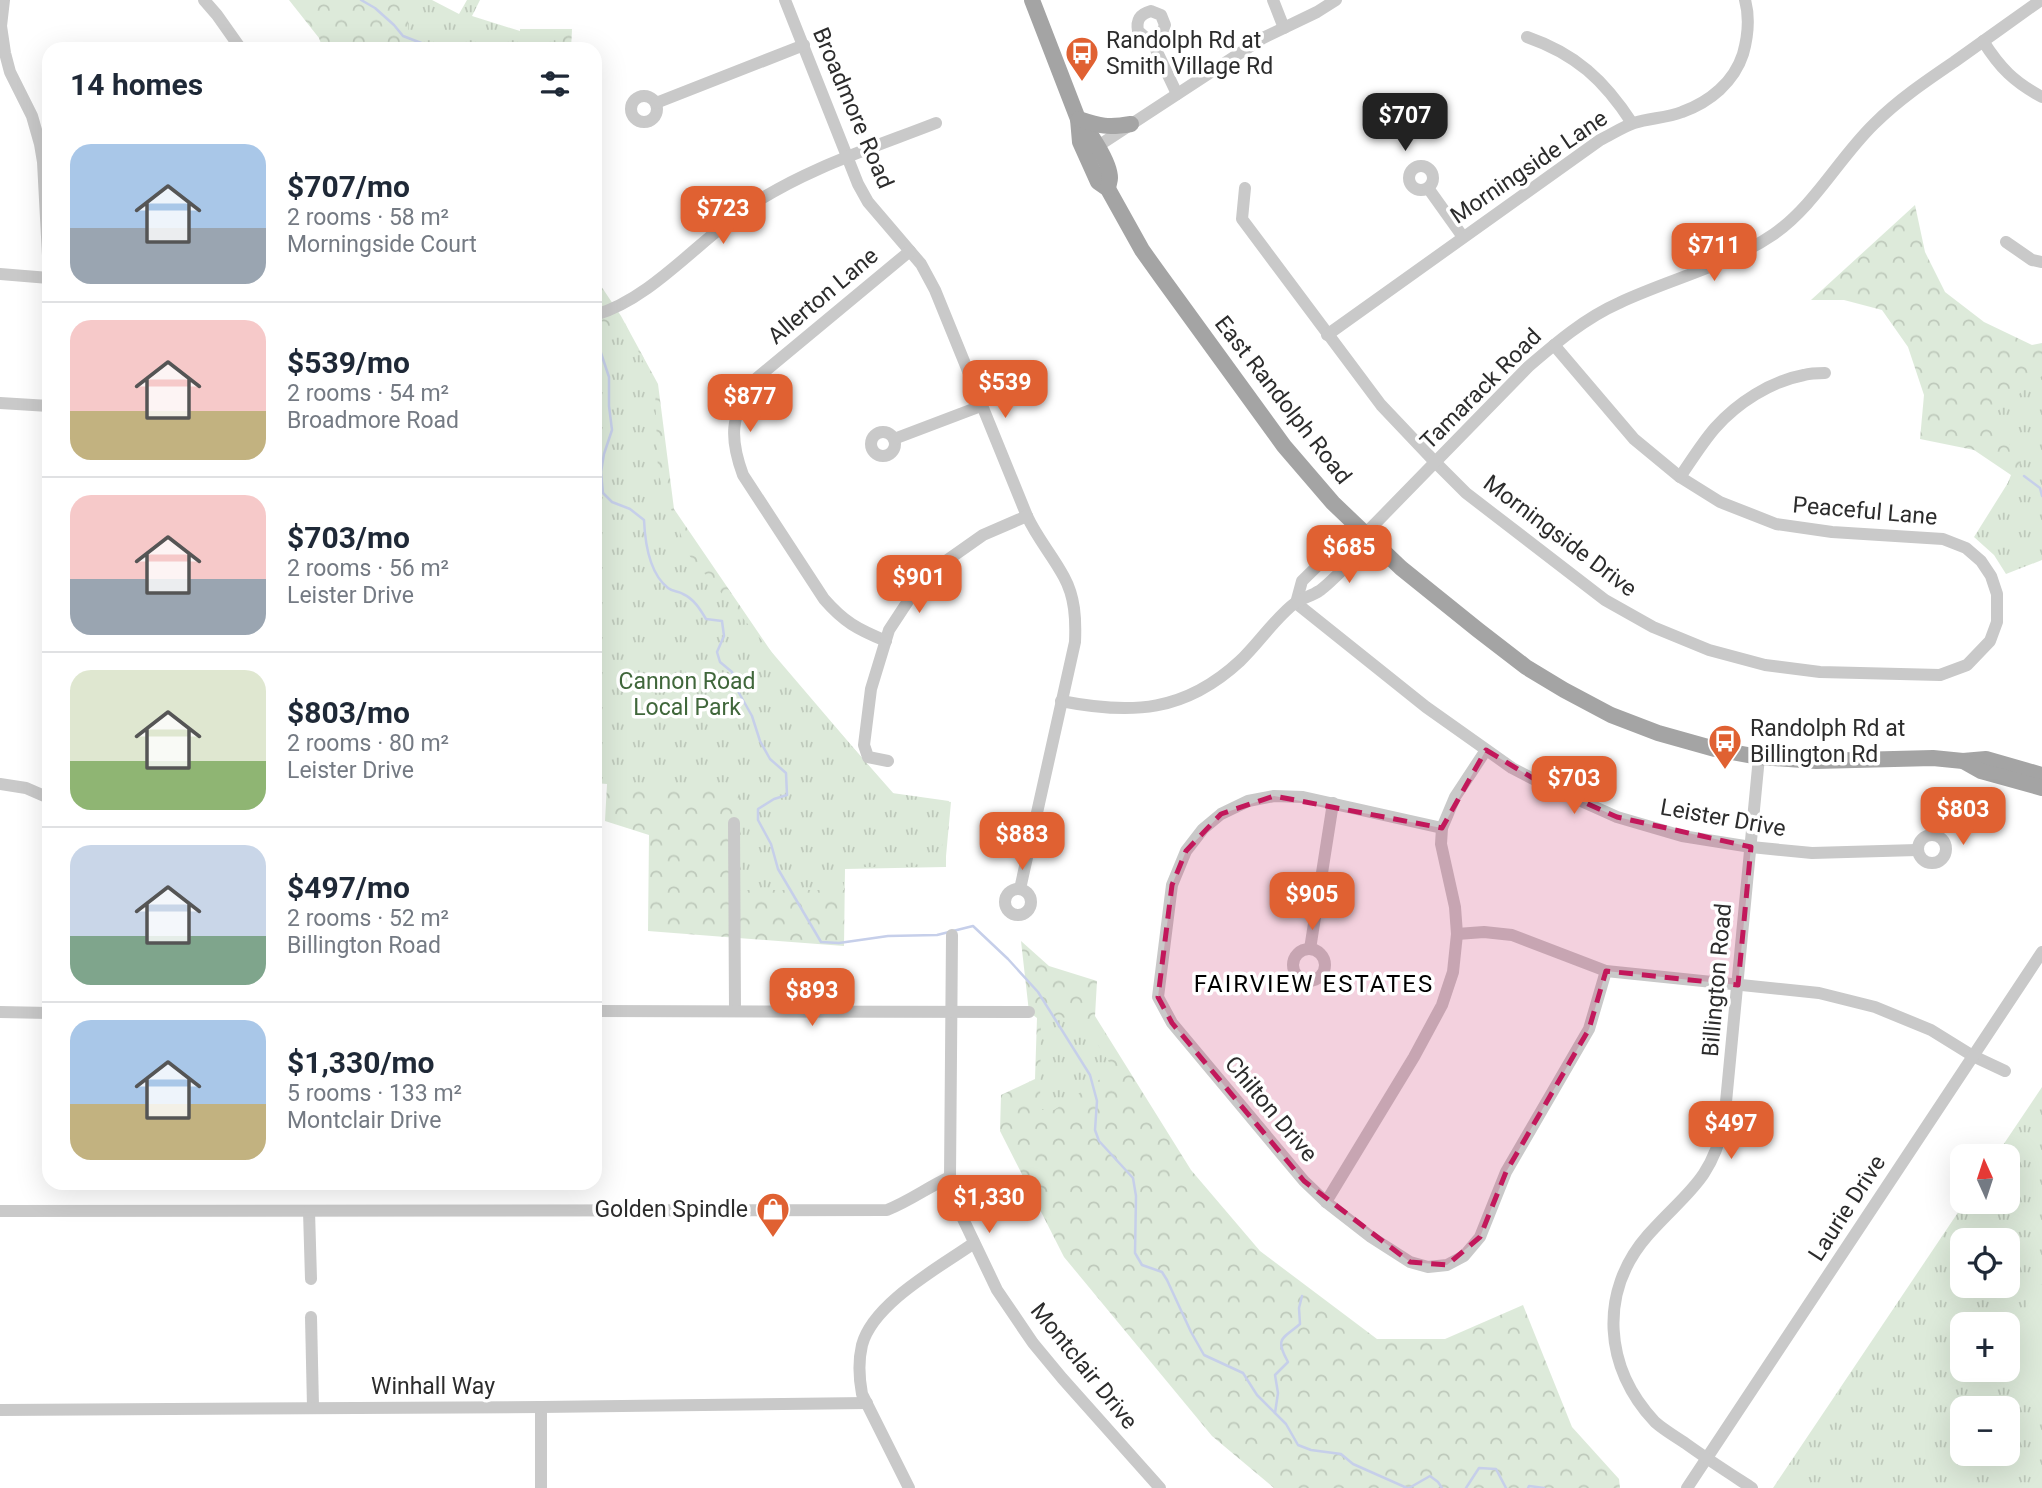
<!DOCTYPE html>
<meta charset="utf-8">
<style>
body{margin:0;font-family:Roboto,sans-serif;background:#f6f6f7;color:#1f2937;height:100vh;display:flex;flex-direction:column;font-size:26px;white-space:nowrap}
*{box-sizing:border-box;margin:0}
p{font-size:23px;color:#747a83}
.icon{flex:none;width:38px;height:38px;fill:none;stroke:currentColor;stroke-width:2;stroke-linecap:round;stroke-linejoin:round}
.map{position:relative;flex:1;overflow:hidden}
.sheet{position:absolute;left:42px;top:42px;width:560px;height:1148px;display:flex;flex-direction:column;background:#fff;border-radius:21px;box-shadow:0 7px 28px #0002}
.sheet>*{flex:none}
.needle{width:46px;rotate:357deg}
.tools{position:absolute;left:1950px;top:1144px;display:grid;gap:14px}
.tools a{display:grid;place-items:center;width:70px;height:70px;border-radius:14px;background:#fff;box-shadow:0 7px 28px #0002;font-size:35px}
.price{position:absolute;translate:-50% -60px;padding:0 16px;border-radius:14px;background:#e06132;color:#fff;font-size:23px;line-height:46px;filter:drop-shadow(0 2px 4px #0008)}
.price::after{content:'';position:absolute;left:50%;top:42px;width:21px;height:16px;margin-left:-10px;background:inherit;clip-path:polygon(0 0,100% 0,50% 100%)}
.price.selected{background:#222;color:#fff}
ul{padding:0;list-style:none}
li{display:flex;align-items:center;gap:21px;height:175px;padding:0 28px}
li+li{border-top:2px solid #e0e1e3}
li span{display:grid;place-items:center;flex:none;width:196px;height:140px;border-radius:21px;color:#555}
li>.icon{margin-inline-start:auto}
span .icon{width:84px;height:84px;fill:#fffc;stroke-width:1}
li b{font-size:30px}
h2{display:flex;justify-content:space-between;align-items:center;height:84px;padding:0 28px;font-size:30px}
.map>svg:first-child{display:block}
.forest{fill:url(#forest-crowns)}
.park{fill:url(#park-tufts);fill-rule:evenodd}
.pitch{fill:#ddeada}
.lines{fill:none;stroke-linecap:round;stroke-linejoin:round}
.stream{stroke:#c6cfea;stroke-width:2.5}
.minor{stroke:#c9c9c9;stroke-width:12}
.major{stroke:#a4a4a4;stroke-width:16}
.marked{fill:#c2185b;fill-opacity:0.2;stroke:#c2185b;stroke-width:5;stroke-dasharray:14 9;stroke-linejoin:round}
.labels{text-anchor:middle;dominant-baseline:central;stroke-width:7;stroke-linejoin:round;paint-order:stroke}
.poi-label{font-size:23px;fill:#2c2c2c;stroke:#fff;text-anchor:start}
.street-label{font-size:23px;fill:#2c2c2c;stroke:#fff}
.park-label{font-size:23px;fill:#40673b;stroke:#fff}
.neighbourhood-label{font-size:24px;letter-spacing:2px;fill:#000;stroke:#fff}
</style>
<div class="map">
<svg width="2042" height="1488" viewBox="0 0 2042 1488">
<defs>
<pattern id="forest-crowns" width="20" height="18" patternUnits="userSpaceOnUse" patternTransform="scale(1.75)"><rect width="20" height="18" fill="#ddeada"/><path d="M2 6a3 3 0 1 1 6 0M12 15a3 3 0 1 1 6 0" fill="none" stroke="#bec9bb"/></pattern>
<pattern id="park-tufts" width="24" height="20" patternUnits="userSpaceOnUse" patternTransform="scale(1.75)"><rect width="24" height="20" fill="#ddeada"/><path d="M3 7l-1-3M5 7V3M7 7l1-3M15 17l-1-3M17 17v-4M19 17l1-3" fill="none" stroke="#bec9bb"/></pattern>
</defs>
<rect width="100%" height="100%" fill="#fff"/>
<g class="forest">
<path d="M289,0h142l26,49h-134l-4,-11z"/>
<path d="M520,29h52l-1,20h-51z"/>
<path d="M1915,205l10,47 20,40 39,30 48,23 10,-2v215l-45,-48 14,-35 -37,-25 -54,-11 4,-44 -16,-48 -26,-37 -38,-10h-33z"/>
<path d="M595,277l26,39 37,68 16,125 107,157 113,128 57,8 -6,65 -100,2 -1,77 -196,-15 1,-96 -44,-14 2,-37 -12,-1z"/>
<path d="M1021,941l28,25 48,15 -2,35 96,154 69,81 117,88h68l78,-34 49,122 47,52 1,9h-346l-62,-52 -148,-179 -64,-126 1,-36 34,-16 2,-61 -8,-6z"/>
</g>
<g class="park">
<path d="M407,0h25l27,14 8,-14h13l-8,16 48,15 35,-2 1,20h-147z"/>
<path d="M625,323l30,64 3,87 30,80 204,239 57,8 -8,50 5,6v10h-102v23h-104l-1,-98 -144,-10v-449z"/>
<path d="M2042,376v184l-36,14 -12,-19 -20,-18 47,-75 -30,-46z"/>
<path d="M1041,1017l40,1 33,52 -60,40h-14z"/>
<path d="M2042,1087v401h-269l192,-286h42v-45h-12zM1962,1241h45v45h-45zM1962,1325h45v45h-45zM1962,1409h45v45h-45z"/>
</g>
<path class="pitch" d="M2036,1281l6,4v131l-15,-16 -18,-28 13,-51z"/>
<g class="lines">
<g class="stream">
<path d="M361,0l14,8 19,17 9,11 34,13"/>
<path d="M599,347l10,30v29l3,24 -8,24 -3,18 2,21 9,9 18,7 14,11c1,23 5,53 24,68 5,4 10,3 15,6 11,5 17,15 23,25l16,2 2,15 -7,16 3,10 12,10 7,21 13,23 8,25 10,18 16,14 1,22 -13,4 -16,10v11l13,24 7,25 43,73 18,1 49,-7 49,-1 36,-9 35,33 30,33 52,83 7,26 -2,29 4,11 34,37 3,18 -1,57 7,12 20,7 5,8 24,52 13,23 39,18 14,22 29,29 12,21 13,5 30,4 12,10 54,24"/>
<path d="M2024,476l16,12 2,8"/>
<path d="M1275,1413l3,-20 -3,-18 13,-13c-14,-25 -5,-23 12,-38l-1,-16 3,-12"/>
<path d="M1409,1488l21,-12 8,6 4,6"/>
<path d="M1466,1488l13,-20 17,1 10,19"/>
<path d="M1528,1488l1,-2 15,2"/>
</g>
<g class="minor">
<path d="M4,0l-3,26 4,27 5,19 22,44 8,28 3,18 6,112"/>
<path d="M204,0l13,15 24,34"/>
<path d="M785,0l73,184 10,18 53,62 14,26 92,226c10,22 26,40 37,61 11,20 12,42 11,65l-55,247"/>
<path d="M1273,0l11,28"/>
<path d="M1527,37c49,17 77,43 105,86"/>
<path d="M1151,39l10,-4 4,-10 -4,-10 -10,-4c-11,3 -15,9 -13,20l8,7 5,1 26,55"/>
<path d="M1983,41c17,27 31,41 59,56"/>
<circle cx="644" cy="109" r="13"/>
<path d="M656,103l148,-58"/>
<path d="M1098,146l165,-108 54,-26 19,-12"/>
<circle cx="1421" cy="178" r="12"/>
<path d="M1245,188l-3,31 139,186 55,58 30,30 139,107 48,27 56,23 56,15 55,7 120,3 27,-10 23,-24 7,-19v-28l-6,-18 -10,-15 -15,-13 -23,-9 -111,-7 -56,-8 -56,-22 -40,-25 -46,-38 -80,-94"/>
<path d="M1428,188l35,49"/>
<path d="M2006,242l26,18 10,2"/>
<path d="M0,274l49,4"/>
<path d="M595,315c56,-16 103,-74 152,-107 57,-39 125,-60 189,-85"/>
<path d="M1327,335l273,-195c11,-5 22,-13 34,-17 16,-5 33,-5 48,-11 28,-10 52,-30 61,-58 5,-18 7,-36 2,-54"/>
<path d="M0,403l49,3"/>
<circle cx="883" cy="444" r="12"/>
<path d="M894,439l87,-33"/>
<path d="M1680,477c11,-16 22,-34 35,-49 22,-25 56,-47 89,-53 7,-2 14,-2 21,-2"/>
<path d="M1296,603l130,104 86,61 29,15 76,34 65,19 69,11 61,6 105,-3"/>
<path d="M1296,603l6,-22 45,-44 18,-3"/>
<path d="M886,641c-29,-12 -42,-19 -62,-42l-81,-124c-14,-38 -12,-58 9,-93l158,-131"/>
<path d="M1061,701c71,14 124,11 179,-40 18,-17 36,-44 55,-58 7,-5 17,-7 24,-12 8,-5 37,-34 42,-41 2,-4 3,-11 4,-16l163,-167c28,-24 57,-49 91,-64 51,-24 108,-37 155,-69 41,-29 65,-76 100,-110 24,-24 52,-43 80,-62 29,-21 58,-41 87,-62"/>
<path d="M888,761l-20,-4 -4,-12 7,-56 18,-59 23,-35 27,-29 44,-31 44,-19"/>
<path d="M0,784l26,4 23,10"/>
<path d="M734,823l1,188"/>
<path d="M1442,828l-139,-31 -29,-1 -26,5 -27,13 -18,15 -17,22 -14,34 -14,112 14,26 132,158 22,21 45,35 39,25 18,5 19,-2 17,-9 16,-19 26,-65 83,-143 17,-58"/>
<circle cx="1932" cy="849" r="14"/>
<circle cx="1018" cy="902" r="13"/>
<path d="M1457,934l27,-2 28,3 94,36 213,22 56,14 56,23 42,26 32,15"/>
<path d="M952,935l-2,242 4,23 43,90 36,53 29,35 98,110"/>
<path d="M1310,949l23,-146"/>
<circle cx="1309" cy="965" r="16"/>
<path d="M595,1011l434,1"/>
<path d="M0,1012l49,1"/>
<path d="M1326,1202l88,-145 28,-52 11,-33 4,-38 -2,-27 -14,-63 1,-16 13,-31 31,-47"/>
<path d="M0,1211l887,-1c23,-9 41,-23 63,-33"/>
<path d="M309,1211l2,68"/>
<path d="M311,1317l2,90"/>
<path d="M541,1407v81"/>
<path d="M0,1410l541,-3 326,-4"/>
<path d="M909,1488l-47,-94c-3,-16 -4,-32 0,-49 11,-42 78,-78 112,-102"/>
<path d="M1687,1488l355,-536"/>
<path d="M1752,1488c-23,-15 -45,-29 -67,-45 -9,-6 -21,-13 -30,-21 -51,-54 -57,-130 -7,-187 37,-42 63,-53 76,-112l35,-366"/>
</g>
<g class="major">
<path d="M1032,0l46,119 2,23 18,40 10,7 34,61 20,28 122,168 49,57 68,65 77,62 48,37 38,23 47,25 47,18 57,16 44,8 57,4 117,-3 30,3 23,-2 56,16"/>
<path d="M1078,119c11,12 32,43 32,59 0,4 -2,7 -2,11"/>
<path d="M1079,119c21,7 29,9 52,5"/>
<path d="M1965,762l16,9 61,17"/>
</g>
</g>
<path class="marked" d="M1486,750l55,33 76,34 134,30 -13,138 -132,-14 -17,58 -83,143 -26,65 -33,28 -37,-3 -106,-81 -132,-158 -14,-26 14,-112 14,-34 35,-37 53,-18 168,32z"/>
<defs>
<symbol id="bus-pin" viewBox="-11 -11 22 30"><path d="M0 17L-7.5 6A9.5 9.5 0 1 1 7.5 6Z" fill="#e06132" stroke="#fff"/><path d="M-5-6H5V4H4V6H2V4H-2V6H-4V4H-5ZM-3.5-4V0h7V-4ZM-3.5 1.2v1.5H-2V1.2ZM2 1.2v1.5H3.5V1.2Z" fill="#fff"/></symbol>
<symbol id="shop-pin" viewBox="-11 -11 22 30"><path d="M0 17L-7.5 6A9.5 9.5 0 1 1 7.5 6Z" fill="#e06132" stroke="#fff"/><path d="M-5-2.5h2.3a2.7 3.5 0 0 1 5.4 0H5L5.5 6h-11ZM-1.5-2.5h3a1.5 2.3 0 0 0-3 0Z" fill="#fff"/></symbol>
</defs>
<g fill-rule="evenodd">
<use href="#bus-pin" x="1063" y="34" width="38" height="52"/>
<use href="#bus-pin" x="1706" y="722" width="38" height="52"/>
<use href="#shop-pin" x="754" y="1190" width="38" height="52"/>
</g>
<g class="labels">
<g class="poi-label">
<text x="1106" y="40">Randolph Rd at<tspan x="1106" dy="26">Smith Village Rd</tspan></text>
<text x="1750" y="728">Randolph Rd at<tspan x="1750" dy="26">Billington Rd</tspan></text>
<text x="748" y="1209" text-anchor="end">Golden Spindle</text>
</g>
<g class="street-label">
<text transform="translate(853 108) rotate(67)">Broadmore Road</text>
<text transform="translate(1529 167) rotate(-34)">Morningside Lane</text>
<text transform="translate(823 296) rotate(-40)">Allerton Lane</text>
<text transform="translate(1481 389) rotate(-45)">Tamarack Road</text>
<text transform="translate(1283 400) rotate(52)">East Randolph Road</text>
<text transform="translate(1865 511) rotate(5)">Peaceful Lane</text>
<text transform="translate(1560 536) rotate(37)">Morningside Drive</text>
<text transform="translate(1723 818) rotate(10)">Leister Drive</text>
<text transform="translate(1717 980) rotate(-85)">Billington Road</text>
<text transform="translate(1271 1109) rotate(50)">Chilton Drive</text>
<text transform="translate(1847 1208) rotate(-57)">Laurie Drive</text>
<text transform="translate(1084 1366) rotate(51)">Montclair Drive</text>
<text x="433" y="1386">Winhall Way</text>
</g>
<g class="park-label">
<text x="687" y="681">Cannon Road<tspan x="687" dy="26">Local Park</tspan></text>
</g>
<g class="neighbourhood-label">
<text x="1314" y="984">FAIRVIEW ESTATES</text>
</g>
</g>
</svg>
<div class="tools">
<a><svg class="needle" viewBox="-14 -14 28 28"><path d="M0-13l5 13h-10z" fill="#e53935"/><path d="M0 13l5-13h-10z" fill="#747a83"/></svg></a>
<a><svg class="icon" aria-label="locate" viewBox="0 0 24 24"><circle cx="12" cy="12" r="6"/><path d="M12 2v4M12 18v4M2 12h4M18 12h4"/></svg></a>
<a>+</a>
<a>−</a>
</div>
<b class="price selected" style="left:1405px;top:153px">$707</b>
<b class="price" style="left:723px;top:246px">$723</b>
<b class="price" style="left:1714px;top:283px">$711</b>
<b class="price" style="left:1005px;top:420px">$539</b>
<b class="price" style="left:750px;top:434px">$877</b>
<b class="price" style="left:1349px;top:585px">$685</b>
<b class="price" style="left:919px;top:615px">$901</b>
<b class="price" style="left:1574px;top:816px">$703</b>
<b class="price" style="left:1963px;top:847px">$803</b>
<b class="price" style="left:1022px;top:872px">$883</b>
<b class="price" style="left:1312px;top:932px">$905</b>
<b class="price" style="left:812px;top:1028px">$893</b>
<b class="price" style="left:1731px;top:1161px">$497</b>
<b class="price" style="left:989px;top:1235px">$1,330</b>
<section class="sheet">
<h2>14 homes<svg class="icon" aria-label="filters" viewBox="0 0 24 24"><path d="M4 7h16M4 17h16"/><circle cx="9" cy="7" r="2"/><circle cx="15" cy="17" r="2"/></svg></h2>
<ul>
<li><span style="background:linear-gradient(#a9c7e8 60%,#9aa5b1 0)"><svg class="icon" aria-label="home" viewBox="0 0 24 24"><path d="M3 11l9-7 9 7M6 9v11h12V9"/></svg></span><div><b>$707/mo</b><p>2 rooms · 58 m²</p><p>Morningside Court</p></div></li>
<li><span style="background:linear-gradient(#f6c9c9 65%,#c2b280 0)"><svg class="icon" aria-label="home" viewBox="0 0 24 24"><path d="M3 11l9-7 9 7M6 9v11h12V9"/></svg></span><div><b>$539/mo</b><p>2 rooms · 54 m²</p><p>Broadmore Road</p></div></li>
<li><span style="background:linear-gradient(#f6c9c9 60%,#9aa5b1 0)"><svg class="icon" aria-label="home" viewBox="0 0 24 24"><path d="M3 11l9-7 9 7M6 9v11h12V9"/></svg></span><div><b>$703/mo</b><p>2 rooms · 56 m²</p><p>Leister Drive</p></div></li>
<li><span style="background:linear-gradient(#dfe7d0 65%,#8fb573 0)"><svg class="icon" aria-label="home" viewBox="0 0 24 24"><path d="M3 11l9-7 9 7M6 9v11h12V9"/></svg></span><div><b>$803/mo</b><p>2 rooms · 80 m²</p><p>Leister Drive</p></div></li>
<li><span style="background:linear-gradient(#c9d6e8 65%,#7fa58c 0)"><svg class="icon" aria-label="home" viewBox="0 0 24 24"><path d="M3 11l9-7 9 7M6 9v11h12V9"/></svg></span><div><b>$497/mo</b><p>2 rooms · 52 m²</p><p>Billington Road</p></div></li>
<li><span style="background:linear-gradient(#a9c7e8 60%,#c2b280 0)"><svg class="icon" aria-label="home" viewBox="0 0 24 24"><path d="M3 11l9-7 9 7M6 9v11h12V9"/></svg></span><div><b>$1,330/mo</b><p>5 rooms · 133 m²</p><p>Montclair Drive</p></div></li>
</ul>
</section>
</div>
